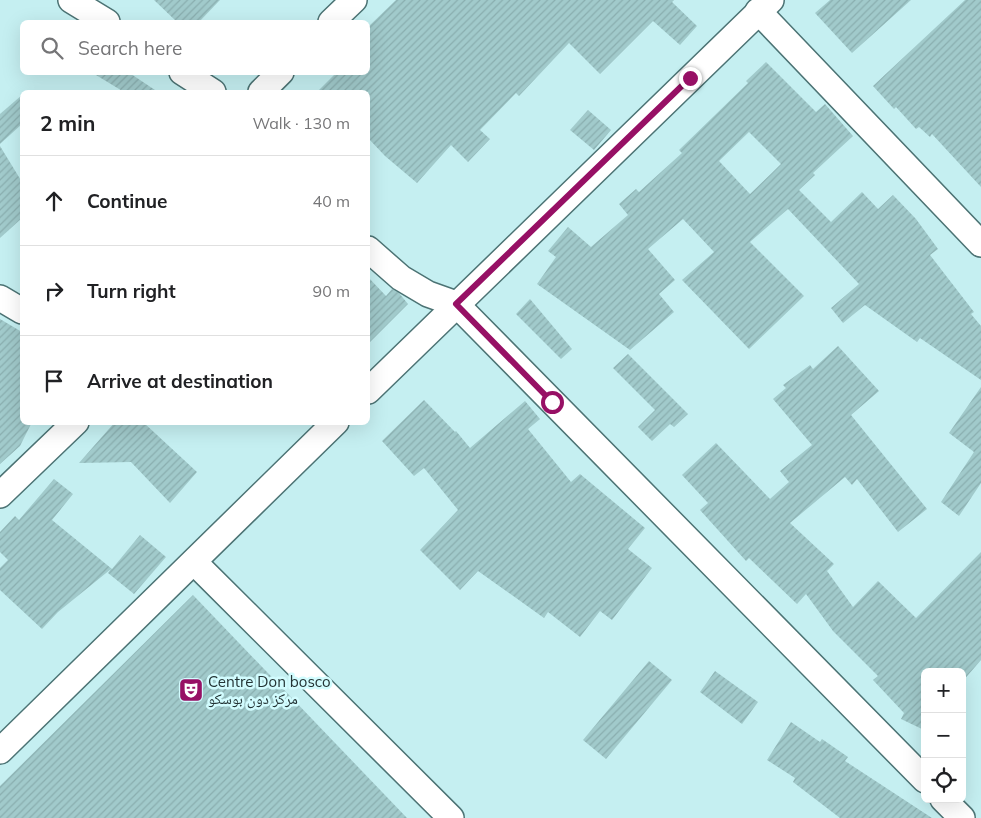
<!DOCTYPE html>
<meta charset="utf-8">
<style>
body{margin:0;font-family:Mulish,"Noto Naskh Arabic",sans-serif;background:#f2f2f2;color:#202124}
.controls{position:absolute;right:15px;bottom:15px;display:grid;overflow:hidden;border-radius:8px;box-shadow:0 5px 20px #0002}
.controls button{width:45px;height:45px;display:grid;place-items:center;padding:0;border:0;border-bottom:1px solid #e0e0e0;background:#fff;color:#202124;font:25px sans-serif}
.stop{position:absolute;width:15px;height:15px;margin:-11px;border:4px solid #971065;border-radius:50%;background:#fff}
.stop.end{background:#971065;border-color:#fff;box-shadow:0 1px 5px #0008}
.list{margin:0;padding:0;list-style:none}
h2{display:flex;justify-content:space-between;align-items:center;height:65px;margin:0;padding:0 20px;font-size:21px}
h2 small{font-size:16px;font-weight:400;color:#757577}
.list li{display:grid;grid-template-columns:32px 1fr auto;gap:15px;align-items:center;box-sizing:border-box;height:90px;padding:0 20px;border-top:1px solid #e0e0e0}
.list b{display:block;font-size:19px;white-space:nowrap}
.list em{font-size:16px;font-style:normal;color:#757577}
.icon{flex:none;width:28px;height:28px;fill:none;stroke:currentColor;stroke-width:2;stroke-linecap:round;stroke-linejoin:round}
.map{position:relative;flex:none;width:981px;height:818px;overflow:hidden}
.search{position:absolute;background:#fff;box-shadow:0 5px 20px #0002;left:20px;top:20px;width:350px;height:55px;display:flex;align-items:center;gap:12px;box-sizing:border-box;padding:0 18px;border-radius:8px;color:#757577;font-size:19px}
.panel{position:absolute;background:#fff;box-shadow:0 5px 20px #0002;left:20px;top:90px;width:350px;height:335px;border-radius:8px}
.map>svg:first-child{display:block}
.building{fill:url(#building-hatch);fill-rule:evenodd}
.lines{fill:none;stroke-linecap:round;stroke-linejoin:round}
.street-casing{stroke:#4c7374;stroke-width:28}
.street{stroke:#fff;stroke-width:25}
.route{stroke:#971065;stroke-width:6}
.labels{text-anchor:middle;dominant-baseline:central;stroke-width:5;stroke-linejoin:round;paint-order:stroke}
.poi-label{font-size:15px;fill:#233334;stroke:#d2fcfe;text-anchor:start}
</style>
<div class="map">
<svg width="981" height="818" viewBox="0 0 981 818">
<defs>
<pattern id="building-hatch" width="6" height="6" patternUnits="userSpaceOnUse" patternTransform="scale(1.25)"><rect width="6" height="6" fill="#a1cacb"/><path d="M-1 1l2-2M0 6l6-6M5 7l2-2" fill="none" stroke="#8aaeaf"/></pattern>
</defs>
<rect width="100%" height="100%" fill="#c5eff1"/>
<!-- building -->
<g class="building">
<path d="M154 0H220L199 22H177Z"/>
<path d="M396 0H674L672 2 697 26 680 45 653 21 600 74 569 43 519 96 516 93 480 130 490 139 468 162 451 145 417 183 385 156 368 138V92H317L337 72H368V27Z"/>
<path d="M830 0H911L852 53 815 13Z"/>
<path d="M965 0H981V187L932 134 930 137 919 127 916 129 896 107 894 109 873 86Z"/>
<path d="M766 62 816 112 825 104 853 136 813 173 815 175 799 190 831 222 862 192 878 209 893 195 916 219 938 249 930 255 974 312 971 314 981 326V380L920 338 917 342 865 305 843 323 831 308 859 284 788 209 750 242 804 296 749 349 682 280 714 252 683 219 648 249 675 280 659 294 674 312 630 350 537 284 556 257 548 251 568 227 591 247 628 215 619 204 636 189 639 192 682 153 679 150 748 83 746 81ZM749 132 781 164 750 194 719 161Z"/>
<path d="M91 72H128L158 92H124Z"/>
<path d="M22 95V124L0 144V114Z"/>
<path d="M588 110 611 130 594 150 570 130Z"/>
<path d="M0 146 22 182V218L0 238Z"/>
<path d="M368 277 386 296 392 289 399 293 408 304 368 344Z"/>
<path d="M530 299 572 349 561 359 516 314Z"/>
<path d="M0 319 22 332V422H32L20 446 0 464Z"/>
<path d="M838 346 879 391 851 415 927 509 898 532 857 479 852 485 845 477 790 523 834 564 827 571 853 607 878 581 916 618 981 552V660L962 682V672H925V726L922 729 901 719 904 713 873 680 878 676 833 631 806 594 797 604 749 558 746 561 700 510 708 503 682 475 716 443 770 499 789 482 780 471 812 445 773 399 786 388 783 385 810 365 813 369Z"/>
<path d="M628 354 688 414 674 427 670 424 652 441 638 427 655 410 613 368Z"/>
<path d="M981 387V483L959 516 941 502 974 452 949 433Z"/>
<path d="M424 400 455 432 456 431 470 448 525 401 540 419 528 429 571 482 580 474 645 528 628 549 652 568 612 620 600 611 580 637 548 612 544 618 478 571 460 590 420 550 458 510 424 468 414 476 382 441Z"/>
<path d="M115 422H143L197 472 170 503 131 462 79 463Z"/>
<path d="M54 479 73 494 52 520 112 569 140 535 166 557 134 594 108 573 111 569 58 612 42 629 0 590V568L8 560 0 552V532L15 516 19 520Z"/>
<path d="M193 595 407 818H0V786Z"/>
<path d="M649 661 672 680 606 759 583 740Z"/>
<path d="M715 671 758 702 742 724 700 692Z"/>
<path d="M791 722 820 742 822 739 848 757 845 761 932 818H840L793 782 795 778 767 760Z"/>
</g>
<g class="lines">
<defs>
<g id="street">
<path d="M71 0 107 22"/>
<path d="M758 11 981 244"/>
<path d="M331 22 354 0"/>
<path d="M182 72 213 92"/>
<path d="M261 92 281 72"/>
<path d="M368 249 401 278 428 294 456 304 925 780"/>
<path d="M0 298 22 311"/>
<path d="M368 391 771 0"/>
<path d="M0 495 76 422"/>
<path d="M194 562 451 818"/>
<path d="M0 751 336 422"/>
<path d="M943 799 962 818"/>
</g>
</defs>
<!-- street casing -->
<use href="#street" class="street-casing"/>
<!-- street -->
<use href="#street" class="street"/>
</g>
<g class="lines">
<!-- route -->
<path class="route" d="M552 402 456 304 690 78"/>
</g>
<!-- icons -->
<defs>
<symbol id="theatre-square" viewBox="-11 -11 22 22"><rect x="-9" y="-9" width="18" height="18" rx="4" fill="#971065" stroke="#d2fcfe"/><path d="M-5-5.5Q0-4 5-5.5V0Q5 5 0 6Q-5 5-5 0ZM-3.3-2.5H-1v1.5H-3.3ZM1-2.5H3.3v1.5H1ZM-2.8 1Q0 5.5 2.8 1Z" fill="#fff"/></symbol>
</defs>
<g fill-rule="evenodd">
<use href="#theatre-square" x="177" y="676" width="28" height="28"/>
</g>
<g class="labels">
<!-- poi labels -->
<g class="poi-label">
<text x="208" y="681">Centre Don bosco<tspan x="208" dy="17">مركز دون بوسكو</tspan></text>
</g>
</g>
</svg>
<div class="controls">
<button>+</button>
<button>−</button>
<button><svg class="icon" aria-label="locate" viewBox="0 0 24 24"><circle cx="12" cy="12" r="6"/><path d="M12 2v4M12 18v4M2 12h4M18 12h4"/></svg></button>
</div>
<div class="stop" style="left:552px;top:402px"></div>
<div class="stop end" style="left:690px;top:78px"></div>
<div class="search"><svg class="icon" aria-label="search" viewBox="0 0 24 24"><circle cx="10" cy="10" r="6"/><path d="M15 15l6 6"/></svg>Search here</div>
<section class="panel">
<h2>2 min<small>Walk · 130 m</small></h2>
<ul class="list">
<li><svg class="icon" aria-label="ahead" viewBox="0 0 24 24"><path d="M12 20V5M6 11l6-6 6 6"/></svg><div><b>Continue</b></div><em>40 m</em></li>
<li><svg class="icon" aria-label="right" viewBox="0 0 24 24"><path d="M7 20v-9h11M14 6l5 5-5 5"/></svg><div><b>Turn right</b></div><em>90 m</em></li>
<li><svg class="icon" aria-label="arrive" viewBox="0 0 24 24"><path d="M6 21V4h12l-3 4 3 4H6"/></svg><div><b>Arrive at destination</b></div></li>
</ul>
</section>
</div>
